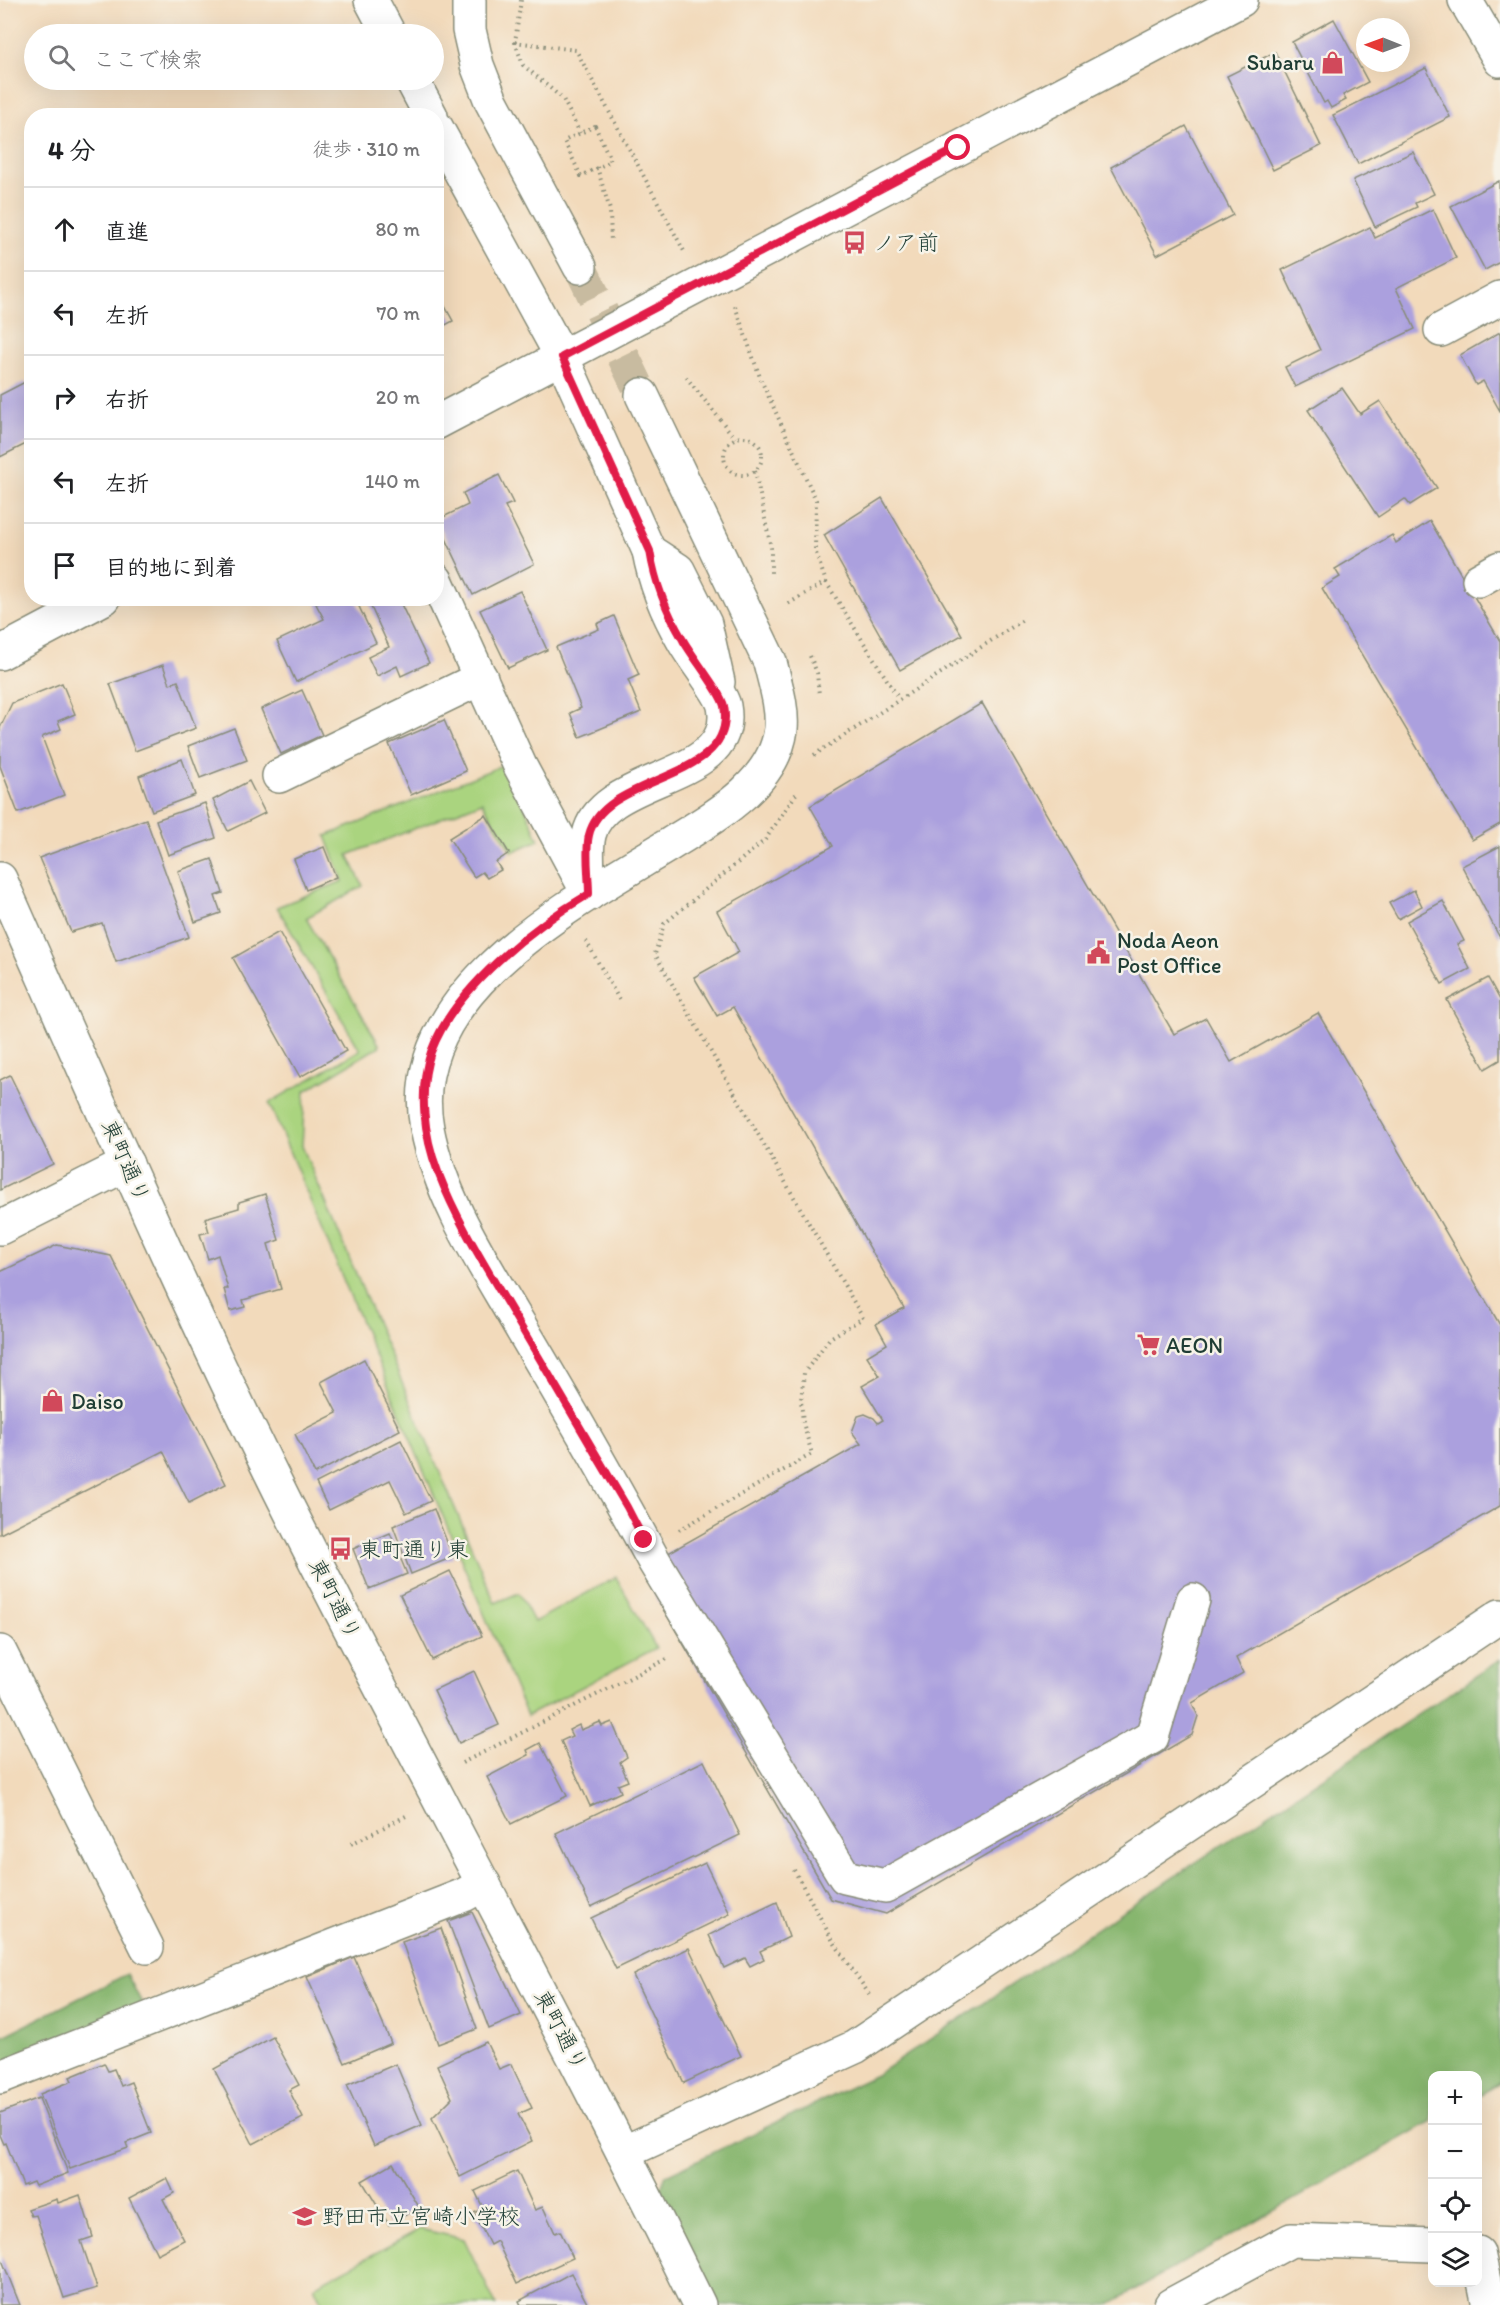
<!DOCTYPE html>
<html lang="ja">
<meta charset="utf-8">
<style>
body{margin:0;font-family:Itim,"Klee One",sans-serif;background:#f2f2f2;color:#202124}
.controls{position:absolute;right:18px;bottom:18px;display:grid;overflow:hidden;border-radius:12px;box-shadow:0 6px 24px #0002}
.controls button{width:54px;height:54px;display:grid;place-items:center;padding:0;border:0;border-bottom:2px solid #e0e0e0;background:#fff;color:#202124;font:30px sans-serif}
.compass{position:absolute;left:1356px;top:18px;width:54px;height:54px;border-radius:50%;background:#fff;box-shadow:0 6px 24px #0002;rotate:271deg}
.stop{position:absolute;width:18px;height:18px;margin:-14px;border:4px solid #e11d48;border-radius:50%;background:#fff}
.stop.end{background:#e11d48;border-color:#fff;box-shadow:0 2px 6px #0008}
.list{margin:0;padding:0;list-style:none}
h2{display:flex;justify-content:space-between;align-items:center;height:78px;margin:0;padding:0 24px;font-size:26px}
h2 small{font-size:20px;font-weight:400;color:#757577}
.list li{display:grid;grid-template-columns:39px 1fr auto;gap:18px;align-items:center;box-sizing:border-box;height:84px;padding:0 24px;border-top:2px solid #e0e0e0}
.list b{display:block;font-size:22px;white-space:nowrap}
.list em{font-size:20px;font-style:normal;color:#757577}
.icon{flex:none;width:33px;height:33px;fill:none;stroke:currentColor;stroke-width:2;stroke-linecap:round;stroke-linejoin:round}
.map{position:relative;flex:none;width:1500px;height:2305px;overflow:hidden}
.search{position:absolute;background:#fff;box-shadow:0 6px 24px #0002;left:24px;top:24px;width:420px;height:66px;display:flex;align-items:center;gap:15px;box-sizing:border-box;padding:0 21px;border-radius:33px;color:#757577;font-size:22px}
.panel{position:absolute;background:#fff;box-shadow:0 6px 24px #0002;left:24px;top:108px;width:420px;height:498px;border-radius:24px}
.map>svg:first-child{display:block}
.green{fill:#aad47f;stroke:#64885a;stroke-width:1.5}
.forest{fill:#87b66e;stroke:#537a51;stroke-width:1.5}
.building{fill:#aba0de}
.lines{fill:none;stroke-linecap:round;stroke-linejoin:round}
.minor-tunnel{stroke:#c8bba0;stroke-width:33;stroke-dasharray:33 16;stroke-linecap:butt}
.minor-casing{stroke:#888c78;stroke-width:36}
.path{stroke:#888c78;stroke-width:4;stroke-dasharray:1.5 4.5;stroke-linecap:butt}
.minor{stroke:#fff;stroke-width:33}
.route{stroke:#e11d48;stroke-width:8}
.labels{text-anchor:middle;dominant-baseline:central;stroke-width:5;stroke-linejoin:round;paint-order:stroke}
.poi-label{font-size:22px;fill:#1f3d34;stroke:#f7f3e8;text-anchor:start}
.street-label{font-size:22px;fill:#1f3d34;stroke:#f7f3e8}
</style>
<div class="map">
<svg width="1500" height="2305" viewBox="0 0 1500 2305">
<rect width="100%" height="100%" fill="#f7f3e8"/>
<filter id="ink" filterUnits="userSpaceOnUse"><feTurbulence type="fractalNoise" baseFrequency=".0167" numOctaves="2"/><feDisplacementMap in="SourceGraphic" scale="12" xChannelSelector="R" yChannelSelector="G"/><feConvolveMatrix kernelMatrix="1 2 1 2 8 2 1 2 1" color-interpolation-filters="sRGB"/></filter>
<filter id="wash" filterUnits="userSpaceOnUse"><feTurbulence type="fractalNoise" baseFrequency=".008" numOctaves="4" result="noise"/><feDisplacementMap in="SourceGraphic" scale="24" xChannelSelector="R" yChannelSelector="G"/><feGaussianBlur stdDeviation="1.35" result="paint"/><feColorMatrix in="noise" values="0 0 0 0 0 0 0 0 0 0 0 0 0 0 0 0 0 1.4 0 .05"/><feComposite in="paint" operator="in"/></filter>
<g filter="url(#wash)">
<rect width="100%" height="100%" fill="#f2dabb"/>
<!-- green -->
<g class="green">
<path d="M506 764 539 840 512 852 482 802 348 855 363 886 306 918 380 1046 305 1091 302 1146 495 1603 519 1593 534 1622 616 1577 656 1648 527 1716 269 1103 360 1050 277 907 343 881 326 836Z"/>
<path d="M420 2229 464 2239 496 2305H323L314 2286Z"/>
</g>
<!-- forest -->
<g class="forest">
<path d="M1500 1660V2083L1478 2096V2076H1432V2121L1108 2305H718L661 2188 666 2175 876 2075Z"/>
<path d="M127 1974 145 2009 0 2069V2038Z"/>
</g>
<g id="blocks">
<!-- building -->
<g class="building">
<path d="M1334 19 1368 82 1343 95 1346 100 1331 108 1327 101 1324 103 1292 42Z"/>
<path d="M1275 52 1321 146 1273 170 1227 76Z"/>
<path d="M1426 68 1450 117 1358 164 1333 115Z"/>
<path d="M1186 126 1233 215 1157 255 1111 167Z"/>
<path d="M1413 152 1434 194 1415 203 1417 207 1375 227 1353 180Z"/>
<path d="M1499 181 1500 262 1485 270 1451 206Z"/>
<path d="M1433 209 1456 258 1396 288 1415 329 1295 387 1285 367 1320 350 1282 270 1370 227 1375 238Z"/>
<path d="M436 290 453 321 436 330Z"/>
<path d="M1500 332V411L1483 381 1476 385 1460 355Z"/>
<path d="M25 382 32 396V441L0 457V395Z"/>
<path d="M1342 388 1360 414 1380 401 1437 488 1410 505 1405 499 1378 517 1308 410Z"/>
<path d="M499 475 513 503 505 506 534 564 473 595 437 520 468 505 463 493Z"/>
<path d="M882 498 962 635 900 670 824 535Z"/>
<path d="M1430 521 1500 641V824L1472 840 1322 588 1340 577 1335 569 1392 535 1396 543Z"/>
<path d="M520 591 547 650 508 668 480 610Z"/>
<path d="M327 598H355L376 643 296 682 277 641 324 619 316 604Z"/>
<path d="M367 598H398L429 663 401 676 397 666 377 676 368 657 389 647Z"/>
<path d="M614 616 639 675 628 680 641 712 580 737 570 713 581 708 556 647 599 629 597 624Z"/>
<path d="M163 665 170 684 178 681 196 728 135 751 110 684Z"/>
<path d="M62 683 75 714 58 721 61 729 42 737 64 795 18 813 0 766V728L12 703Z"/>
<path d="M302 690 322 735 281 754 261 709Z"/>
<path d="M982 703 1174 1034 1206 1018 1231 1062 1318 1013 1500 1325V1506L1236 1658 1243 1673 1192 1703 1198 1716 1192 1735 886 1914 831 1899 640 1569 861 1444 852 1432 858 1416 865 1414 874 1418 878 1423 883 1420 862 1386 880 1376 867 1356 887 1344 876 1324 904 1308 733 1007 717 1016 694 977 739 952 717 911 833 846 810 806Z"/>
<path d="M444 720 466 771 411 795 389 744Z"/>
<path d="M234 728 247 760 200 778 188 746Z"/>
<path d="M182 759 195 795 152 811 139 776Z"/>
<path d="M249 781 265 813 228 831 213 800Z"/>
<path d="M205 803 216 838 168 855 156 820Z"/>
<path d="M486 815 509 853 496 862 501 870 487 878 482 872 474 877 449 838Z"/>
<path d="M146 819 189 937 116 962 102 923 71 932 39 858Z"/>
<path d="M1500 846V938L1462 866Z"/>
<path d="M324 847 336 877 306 890 294 859Z"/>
<path d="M212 859 223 893 215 896 221 913 195 922 178 871Z"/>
<path d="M1414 890 1422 906 1398 919 1389 903Z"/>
<path d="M1443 901 1464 941 1457 944 1470 969 1442 984 1407 921Z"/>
<path d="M279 932 346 1051 300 1077 233 958Z"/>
<path d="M1488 978 1500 1000V1060L1485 1069 1447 1000Z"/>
<path d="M10 1075 53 1164 0 1190V1080Z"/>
<path d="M265 1194 279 1240 268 1244 281 1289 243 1300 245 1307 230 1311 224 1289H228L218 1255 208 1259 200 1234 209 1232 205 1218 239 1208V1202Z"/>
<path d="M57 1245 111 1256 226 1484 189 1503 163 1451 0 1534V1272Z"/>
<path d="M364 1359 400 1430 315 1474 295 1434 337 1413 321 1382Z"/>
<path d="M401 1440 431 1501 406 1513 390 1480 329 1510 316 1483Z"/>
<path d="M434 1509 453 1557 411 1574 393 1526Z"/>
<path d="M390 1533 407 1574 369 1589 353 1549Z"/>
<path d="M450 1571 482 1636 432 1660 400 1595Z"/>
<path d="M474 1671 499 1725 459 1743 434 1690Z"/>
<path d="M600 1722 602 1726 612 1722 627 1757 620 1762 628 1781 618 1785 621 1792 590 1806 561 1741 572 1736 569 1730 579 1725 581 1730Z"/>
<path d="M540 1743 567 1796 511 1824 487 1777 529 1755 527 1750Z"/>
<path d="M704 1761 740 1835 591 1907 556 1833Z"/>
<path d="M705 1863 730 1914 616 1969 591 1918Z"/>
<path d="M777 1902 789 1937 760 1951 764 1959 750 1966 745 1958 724 1968 709 1935Z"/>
<path d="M472 1912 521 2015 489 2029 448 1921Z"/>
<path d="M441 1928 477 2029 438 2044 402 1942Z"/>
<path d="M689 1948 741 2056 684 2083 633 1975Z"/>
<path d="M354 1957 391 2043 345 2063 307 1977Z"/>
<path d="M273 2037 299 2085 289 2090 303 2118 253 2144 214 2069Z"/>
<path d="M486 2042 499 2069 511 2064 532 2108 518 2114 532 2141 460 2177 432 2118 452 2098 437 2065Z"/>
<path d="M104 2063 108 2071 114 2069 121 2086 131 2082 151 2133 126 2143 128 2148 70 2169 40 2094 72 2081 70 2077Z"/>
<path d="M396 2064 422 2125 374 2146 347 2085Z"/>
<path d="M39 2098 68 2173 35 2186 33 2182 23 2186 6 2143 4 2144 0 2135V2113Z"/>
<path d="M393 2163 419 2207 389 2225 362 2181Z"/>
<path d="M517 2171 535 2210 543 2207 555 2233 560 2231 573 2258 517 2284 497 2241 490 2245 474 2213 483 2208 475 2191Z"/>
<path d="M167 2178 174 2193 163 2199 184 2240 157 2254 129 2198Z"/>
<path d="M80 2195 93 2237 81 2241 97 2288 64 2298 36 2215 31 2216 28 2209 57 2199 58 2203Z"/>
<path d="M0 2255 20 2305H0Z"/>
<path d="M571 2273 588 2305H521L519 2301Z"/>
</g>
</g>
</g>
<g filter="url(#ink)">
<use href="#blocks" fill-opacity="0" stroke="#888c78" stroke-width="1.5"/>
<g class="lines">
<!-- minor-tunnel -->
<path class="minor-tunnel" d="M580 267 642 395"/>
<defs>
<g id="minor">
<path d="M371 0 389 34"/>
<path d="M469 0V30L477 65 491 101 580 267"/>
<path d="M1465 0 1500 60"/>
<path d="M412 80 431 116"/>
<path d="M436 127 562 357 649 551C655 583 667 613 683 640 691 656 721 692 724 706 738 783 603 772 589 835 585 853 589 876 589 894"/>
<path d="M1441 330 1500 298"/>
<path d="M642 395 770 662C775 683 783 707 781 729 774 786 710 819 667 846 572 904 401 993 427 1128 441 1201 486 1267 523 1331 568 1407 612 1483 654 1561L845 1877 885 1886 1152 1737 1193 1600"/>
<path d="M436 423 1241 0"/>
<path d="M649 551 678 570 705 624 718 682"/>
<path d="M436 580 520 766 586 889"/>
<path d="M1479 580 1500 568"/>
<path d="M0 653 104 598"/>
<path d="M279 776 481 678"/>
<path d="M0 879C98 1100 194 1323 304 1539 434 1795 573 2047 699 2305"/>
<path d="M0 1228 127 1164"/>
<path d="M0 1652 147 1947"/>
<path d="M0 2077 464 1895 484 1884"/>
<path d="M625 2152 855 2047 1500 1616"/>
<path d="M1478 2253 1489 2305"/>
<path d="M1171 2305 1291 2240 1432 2245"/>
</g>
</defs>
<!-- minor casing -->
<use href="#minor" class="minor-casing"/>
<!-- path -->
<g class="path">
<path d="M521 0 515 42 576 50 684 251"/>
<path d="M515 42 523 65 563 99 580 133"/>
<path d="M595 126 611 161 581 176 564 141Z"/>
<path d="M597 167 610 210 611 243"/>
<path d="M735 306 761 380 816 500 815 550 826 582 786 605"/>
<path d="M686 377 735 438"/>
<circle cx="743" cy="456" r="19"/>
<path d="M755 471 771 548V573"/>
<path d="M826 582 899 699"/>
<path d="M810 656 817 673 819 695"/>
<path d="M814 755 1023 620"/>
<path d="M586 941 620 1001"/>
<path d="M679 1530 812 1454 803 1423 801 1400 804 1373 830 1338 863 1318 655 954 664 924 765 840 796 794"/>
<path d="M462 1763 669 1658"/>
<path d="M351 1844 406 1816"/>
<path d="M794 1870 833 1941 869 1994"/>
</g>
<!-- minor -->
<use href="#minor" class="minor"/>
</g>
</g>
<g class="lines" filter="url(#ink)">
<!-- route -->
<path class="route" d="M644 1540 627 1507C590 1445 554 1383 517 1320 489 1272 458 1224 438 1172 424 1136 418 1089 431 1052 454 989 532 927 589 894 589 876 585 852 589 835 604 772 738 783 724 706 721 692 691 655 683 640 667 613 655 583 650 551L562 357 958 148"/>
</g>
<!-- icons -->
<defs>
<symbol id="shop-bare" viewBox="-9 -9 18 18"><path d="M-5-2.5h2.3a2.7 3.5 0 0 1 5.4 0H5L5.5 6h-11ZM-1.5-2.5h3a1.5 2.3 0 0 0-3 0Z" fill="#d1495b" stroke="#f7f3e8" stroke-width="2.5" paint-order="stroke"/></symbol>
<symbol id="bus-bare" viewBox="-9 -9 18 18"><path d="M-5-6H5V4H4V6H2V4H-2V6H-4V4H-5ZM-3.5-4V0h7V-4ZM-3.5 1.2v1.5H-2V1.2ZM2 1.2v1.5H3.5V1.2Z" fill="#d1495b" stroke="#f7f3e8" stroke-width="2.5" paint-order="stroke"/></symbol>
<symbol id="civic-bare" viewBox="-9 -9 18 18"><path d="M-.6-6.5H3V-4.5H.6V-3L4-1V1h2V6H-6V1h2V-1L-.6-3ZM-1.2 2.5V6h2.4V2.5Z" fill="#d1495b" stroke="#f7f3e8" stroke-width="2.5" paint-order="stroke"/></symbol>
<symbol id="supermarket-bare" viewBox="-9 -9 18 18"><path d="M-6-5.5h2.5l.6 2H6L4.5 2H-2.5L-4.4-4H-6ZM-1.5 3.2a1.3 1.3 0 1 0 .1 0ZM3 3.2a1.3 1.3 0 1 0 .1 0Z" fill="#d1495b" stroke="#f7f3e8" stroke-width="2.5" paint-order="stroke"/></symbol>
<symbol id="school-bare" viewBox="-9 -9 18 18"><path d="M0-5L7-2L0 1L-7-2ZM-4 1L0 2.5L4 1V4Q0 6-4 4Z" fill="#d1495b" stroke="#f7f3e8" stroke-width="2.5" paint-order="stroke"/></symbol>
</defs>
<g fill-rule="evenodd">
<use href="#shop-bare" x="1316" y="46" width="33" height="33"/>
<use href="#bus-bare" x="838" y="226" width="33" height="33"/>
<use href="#civic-bare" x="1082" y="936" width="33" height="33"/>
<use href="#supermarket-bare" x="1132" y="1328" width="33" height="33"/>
<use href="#shop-bare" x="36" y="1384" width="33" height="33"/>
<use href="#bus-bare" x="324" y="1532" width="33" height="33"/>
<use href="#school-bare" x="288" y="2200" width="33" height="33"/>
</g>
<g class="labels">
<!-- poi labels -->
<g class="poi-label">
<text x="1314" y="62" text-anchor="end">Subaru</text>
<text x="873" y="242">ノア前</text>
<text x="1117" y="940">Noda Aeon<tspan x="1117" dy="25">Post Office</tspan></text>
<text x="1166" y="1345">AEON</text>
<text x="71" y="1401">Daiso</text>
<text x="359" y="1549">東町通り東</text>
<text x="322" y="2216">野田市立宮崎小学校</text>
</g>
<!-- street labels -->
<g class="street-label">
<text transform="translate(126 1161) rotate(66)">東町通り</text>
<text transform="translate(335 1599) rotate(63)">東町通り</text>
<text transform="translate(561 2030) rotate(62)">東町通り</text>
</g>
</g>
</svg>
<div class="controls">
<button>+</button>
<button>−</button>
<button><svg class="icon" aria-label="locate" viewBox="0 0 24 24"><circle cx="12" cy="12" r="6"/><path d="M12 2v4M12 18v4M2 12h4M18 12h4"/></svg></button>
<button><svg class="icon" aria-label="layers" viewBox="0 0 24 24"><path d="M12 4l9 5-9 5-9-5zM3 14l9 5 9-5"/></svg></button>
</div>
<svg class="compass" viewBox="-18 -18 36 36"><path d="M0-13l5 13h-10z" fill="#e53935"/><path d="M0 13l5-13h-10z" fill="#757577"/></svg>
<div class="stop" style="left:958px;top:148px"></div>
<div class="stop end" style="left:644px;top:1540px"></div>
<div class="search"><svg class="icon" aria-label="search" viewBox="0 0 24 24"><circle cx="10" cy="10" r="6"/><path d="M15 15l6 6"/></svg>ここで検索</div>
<section class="panel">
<h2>4 分<small>徒歩 · 310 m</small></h2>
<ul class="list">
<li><svg class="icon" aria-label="ahead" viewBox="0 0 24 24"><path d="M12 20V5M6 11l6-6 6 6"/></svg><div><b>直進</b></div><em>80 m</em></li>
<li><svg class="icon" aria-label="left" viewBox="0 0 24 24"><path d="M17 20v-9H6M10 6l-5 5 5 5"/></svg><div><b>左折</b></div><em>70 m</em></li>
<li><svg class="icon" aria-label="right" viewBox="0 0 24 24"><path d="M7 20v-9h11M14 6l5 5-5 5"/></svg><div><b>右折</b></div><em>20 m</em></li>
<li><svg class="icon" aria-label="left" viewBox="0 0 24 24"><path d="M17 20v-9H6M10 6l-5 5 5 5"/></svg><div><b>左折</b></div><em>140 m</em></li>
<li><svg class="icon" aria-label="arrive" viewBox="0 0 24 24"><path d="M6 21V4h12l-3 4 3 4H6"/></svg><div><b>目的地に到着</b></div></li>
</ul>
</section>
</div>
